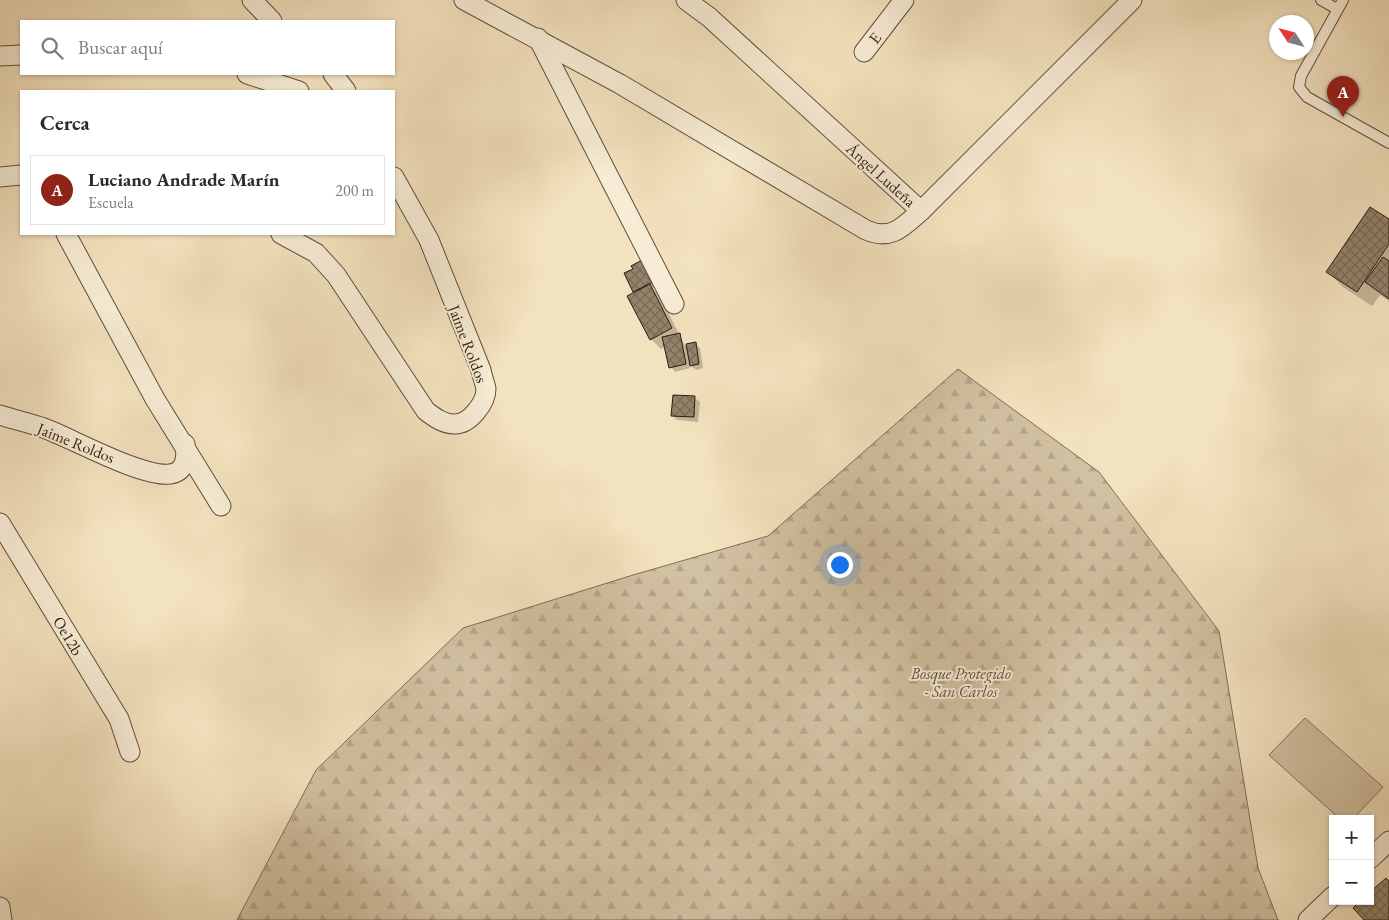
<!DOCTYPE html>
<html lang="es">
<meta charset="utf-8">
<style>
body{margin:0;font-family:"EB Garamond",serif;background:#f7f7f7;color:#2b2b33}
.controls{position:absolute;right:15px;bottom:15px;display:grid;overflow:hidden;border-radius:0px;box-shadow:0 1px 4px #0004}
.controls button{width:45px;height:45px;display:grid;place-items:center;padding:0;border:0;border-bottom:1px solid #e1e1e2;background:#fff;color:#2b2b33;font:25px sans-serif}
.compass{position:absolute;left:1269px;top:15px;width:45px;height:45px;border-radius:50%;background:#fff;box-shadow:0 1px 4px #0004;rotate:306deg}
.you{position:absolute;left:839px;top:564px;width:18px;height:18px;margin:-12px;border:4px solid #fff;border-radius:50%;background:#1a73e8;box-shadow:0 0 0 8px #1a73e833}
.badge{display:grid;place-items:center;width:32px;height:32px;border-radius:50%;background:#8f2418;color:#fff;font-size:16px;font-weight:700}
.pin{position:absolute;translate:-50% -41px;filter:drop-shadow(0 1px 2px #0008)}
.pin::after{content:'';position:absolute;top:26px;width:18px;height:15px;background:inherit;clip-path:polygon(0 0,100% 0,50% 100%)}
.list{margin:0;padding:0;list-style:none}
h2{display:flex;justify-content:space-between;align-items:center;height:65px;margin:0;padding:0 20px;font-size:21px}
h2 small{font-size:16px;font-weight:400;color:#7c7c81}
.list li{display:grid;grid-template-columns:32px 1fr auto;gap:15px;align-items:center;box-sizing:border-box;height:70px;margin:0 10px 10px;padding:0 10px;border:1px solid #e1e1e2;border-radius:0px}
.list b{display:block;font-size:19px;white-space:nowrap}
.list p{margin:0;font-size:16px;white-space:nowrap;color:#7c7c81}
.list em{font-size:16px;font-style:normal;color:#7c7c81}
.icon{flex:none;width:28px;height:28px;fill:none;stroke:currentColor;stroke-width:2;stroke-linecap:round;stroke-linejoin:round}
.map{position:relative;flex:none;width:1389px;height:920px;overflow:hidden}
.search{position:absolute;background:#fff;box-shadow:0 1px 4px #0004;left:20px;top:20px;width:375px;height:55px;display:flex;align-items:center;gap:12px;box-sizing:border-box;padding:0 18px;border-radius:0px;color:#7c7c81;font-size:19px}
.panel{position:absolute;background:#fff;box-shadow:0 1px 4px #0004;left:20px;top:90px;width:375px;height:145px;border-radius:0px}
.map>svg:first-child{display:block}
.forest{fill:url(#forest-firs);stroke:#7e6e59}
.park{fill:#d1c0a1;stroke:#7e6e59}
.shadow{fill:#0003}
.building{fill:url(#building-cross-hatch);stroke:#2c1c11}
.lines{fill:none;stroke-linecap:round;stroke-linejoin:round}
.service-casing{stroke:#5e4e3c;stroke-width:12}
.minor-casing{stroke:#5e4e3c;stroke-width:21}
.service{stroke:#f7ecd5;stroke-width:10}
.minor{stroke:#f7ecd5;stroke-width:19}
.labels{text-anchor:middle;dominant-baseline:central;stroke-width:4;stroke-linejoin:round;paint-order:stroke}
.street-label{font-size:16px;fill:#2c1c11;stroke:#f7ecd5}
.park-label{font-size:16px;font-style:italic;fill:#5e4d3c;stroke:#f7ecd5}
</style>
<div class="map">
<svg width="1389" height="920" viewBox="0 0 1389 920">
<defs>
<pattern id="forest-firs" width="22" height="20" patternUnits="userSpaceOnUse" patternTransform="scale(1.25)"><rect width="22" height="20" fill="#d1c0a1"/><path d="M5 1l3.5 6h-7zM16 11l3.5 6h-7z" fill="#b4a48a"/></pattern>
<pattern id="building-cross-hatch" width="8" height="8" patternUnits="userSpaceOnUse" patternTransform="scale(1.25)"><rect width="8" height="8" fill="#93836b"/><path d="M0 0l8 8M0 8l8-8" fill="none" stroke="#786a57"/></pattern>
</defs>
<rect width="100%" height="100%" fill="#f3e2be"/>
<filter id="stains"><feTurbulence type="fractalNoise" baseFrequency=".004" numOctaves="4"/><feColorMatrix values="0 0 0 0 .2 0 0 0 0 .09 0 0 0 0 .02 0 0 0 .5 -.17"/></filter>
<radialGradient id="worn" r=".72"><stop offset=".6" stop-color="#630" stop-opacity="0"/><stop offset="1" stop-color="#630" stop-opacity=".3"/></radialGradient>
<!-- forest -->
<path class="forest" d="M958 369 1099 472 1219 631 1258 868 1278 920H237L316 770 463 628 633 575 768 536Z"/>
<!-- park -->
<path class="park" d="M1305 718 1383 787 1353 819H1340L1269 755Z"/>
<!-- shadow -->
<g class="shadow">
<path d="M1389 221V301L1380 295 1372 306 1343 287 1328 272Z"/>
<path d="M641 262 657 287 653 289 660 296 685 346 695 344 700 348 703 368 696 370 689 364 690 368 675 372 671 367 666 346 661 349 651 339 634 291 635 270Z"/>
<path d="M695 398 700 402 698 422 677 420 672 415Z"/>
</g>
<!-- building -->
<g class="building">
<path d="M1370 207 1389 219V244L1357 292 1326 272Z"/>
<path d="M1383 257 1389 261V299L1365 282Z"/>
<path d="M642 260 653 282 633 292 624 273 633 269 631 266Z"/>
<path d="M650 284 672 328 650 340 627 296Z"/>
<path d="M680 333 686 364 669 368 662 337Z"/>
<path d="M696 342 699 364 690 366 686 344Z"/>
<path d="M673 395 695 396 694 417 671 416Z"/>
<path d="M1386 878 1389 881V920H1364L1353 908 1360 901H1370V892Z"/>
</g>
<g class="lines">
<defs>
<g id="service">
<path d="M1321 0 1337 9"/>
<path d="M1343 0 1301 76 1299 87 1307 97 1389 143"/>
</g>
<g id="minor">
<path d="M252 0 272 21"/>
<path d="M464 0 620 84 866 230C891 241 903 227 921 211L1132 0"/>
<path d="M686 0 709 17 921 211"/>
<path d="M538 38 674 304"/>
<path d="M864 52 904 0"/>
<path d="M0 56 21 55"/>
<path d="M247 74 299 91"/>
<path d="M333 74 346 91"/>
<path d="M0 177 21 175"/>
<path d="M66 234 155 399 221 506"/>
<path d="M281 234 316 253 336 275 426 411C434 417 443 424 454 424 469 425 486 403 486 389 485 383 482 376 481 370L429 240 394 177"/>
<path d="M0 415C15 420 30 423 44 428 73 439 143 478 170 474 186 472 187 456 185 444"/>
<path d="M0 523 119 719 130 752"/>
<path d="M1370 859 1389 841"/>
<path d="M0 907 2 920"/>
<path d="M1308 920 1333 896"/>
</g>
</defs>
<!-- service casing -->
<use href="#service" class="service-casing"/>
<!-- minor casing -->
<use href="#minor" class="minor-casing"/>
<!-- service -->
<use href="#service" class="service"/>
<!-- minor -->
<use href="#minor" class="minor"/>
</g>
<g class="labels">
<!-- street labels -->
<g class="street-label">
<text transform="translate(875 38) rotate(-52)">E</text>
<text transform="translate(881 175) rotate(42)">Ángel Ludeña</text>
<text transform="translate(468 344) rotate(69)">Jaime Roldos</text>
<text transform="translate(76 443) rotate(22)">Jaime Roldos</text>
<text transform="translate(68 636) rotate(59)">Oe12b</text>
</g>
<!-- park labels -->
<g class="park-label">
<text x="961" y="673">Bosque Protegido<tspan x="961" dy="18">- San Carlos</tspan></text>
</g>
</g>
<rect width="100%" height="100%" filter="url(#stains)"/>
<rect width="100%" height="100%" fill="url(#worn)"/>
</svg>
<div class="controls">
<button>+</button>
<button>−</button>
</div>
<svg class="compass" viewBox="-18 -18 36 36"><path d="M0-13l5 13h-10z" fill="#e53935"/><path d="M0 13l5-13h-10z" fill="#7c7c81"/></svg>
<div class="you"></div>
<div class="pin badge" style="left:1343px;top:117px">A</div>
<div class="search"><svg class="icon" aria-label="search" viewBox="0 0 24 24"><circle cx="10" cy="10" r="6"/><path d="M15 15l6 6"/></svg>Buscar aquí</div>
<section class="panel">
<h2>Cerca<small></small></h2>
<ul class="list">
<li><span class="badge">A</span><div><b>Luciano Andrade Marín</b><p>Escuela</p></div><em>200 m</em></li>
</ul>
</section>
</div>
